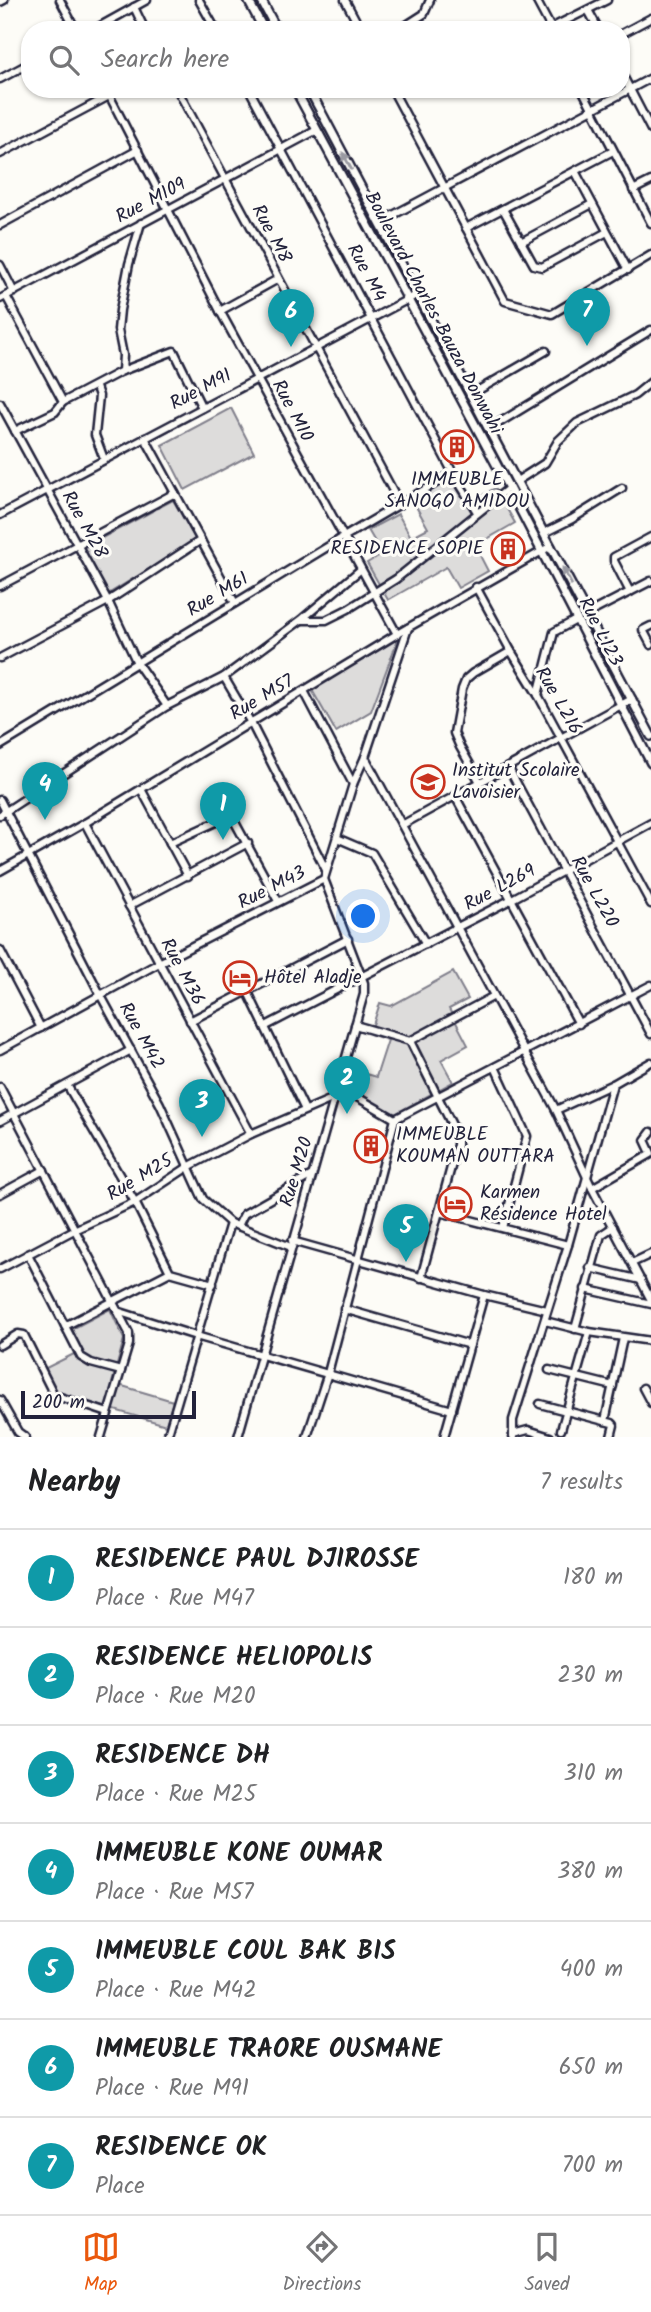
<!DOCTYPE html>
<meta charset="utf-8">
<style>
body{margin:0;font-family:Kalam,sans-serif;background:#f6f6f6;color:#202124}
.scale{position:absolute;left:21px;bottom:18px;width:175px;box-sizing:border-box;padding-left:7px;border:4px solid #22223b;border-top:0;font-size:19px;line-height:24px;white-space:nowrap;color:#22223b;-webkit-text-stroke:5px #fdfcf7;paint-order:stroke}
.you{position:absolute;left:364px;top:917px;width:24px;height:24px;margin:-18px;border:5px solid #fff;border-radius:50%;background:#1a73e8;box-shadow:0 0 0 10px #1a73e833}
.badge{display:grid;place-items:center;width:46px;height:46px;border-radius:50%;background:#ea580c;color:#fff;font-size:23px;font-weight:700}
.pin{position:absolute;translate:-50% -58px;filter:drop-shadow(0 2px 4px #0008)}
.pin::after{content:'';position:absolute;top:37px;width:24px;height:21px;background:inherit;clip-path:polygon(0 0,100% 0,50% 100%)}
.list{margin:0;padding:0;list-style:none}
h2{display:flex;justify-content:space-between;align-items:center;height:91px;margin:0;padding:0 28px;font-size:30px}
h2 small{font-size:23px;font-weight:400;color:#757577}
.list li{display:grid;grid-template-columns:46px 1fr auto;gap:21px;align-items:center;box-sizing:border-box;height:98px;padding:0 28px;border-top:2px solid #e0e0e0}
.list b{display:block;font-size:26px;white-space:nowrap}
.list p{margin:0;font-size:23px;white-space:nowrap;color:#757577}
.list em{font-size:23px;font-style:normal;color:#757577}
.icon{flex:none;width:38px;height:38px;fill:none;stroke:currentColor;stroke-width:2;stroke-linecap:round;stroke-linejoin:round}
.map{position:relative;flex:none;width:651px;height:1437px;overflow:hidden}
.search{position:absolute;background:#fff;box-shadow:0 2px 5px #0004;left:21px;right:21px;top:21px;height:77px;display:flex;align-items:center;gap:18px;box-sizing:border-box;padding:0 24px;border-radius:28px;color:#757577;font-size:26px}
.sheet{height:777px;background:#fff}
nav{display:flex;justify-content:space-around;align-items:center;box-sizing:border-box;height:98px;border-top:2px solid #e0e0e0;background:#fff;font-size:19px;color:#757577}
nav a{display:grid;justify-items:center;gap:4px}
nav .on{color:#ea580c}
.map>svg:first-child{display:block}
.green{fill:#dddcdb;stroke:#807f8b;stroke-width:2}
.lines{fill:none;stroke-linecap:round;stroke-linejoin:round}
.minor-casing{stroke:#22223b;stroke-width:11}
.major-casing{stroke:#22223b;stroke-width:12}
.minor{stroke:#fdfcf7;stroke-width:6}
.major{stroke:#fdfcf7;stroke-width:7}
.oneway{fill:#9a9aa2}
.labels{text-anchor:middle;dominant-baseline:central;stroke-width:6;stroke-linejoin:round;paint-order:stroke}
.street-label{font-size:19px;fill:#22223b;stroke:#fdfcf7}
.poi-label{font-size:19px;fill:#22223b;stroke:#fdfcf7;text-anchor:start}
</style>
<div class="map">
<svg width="651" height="1437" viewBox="0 0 651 1437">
<rect width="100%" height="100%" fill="#fdfcf7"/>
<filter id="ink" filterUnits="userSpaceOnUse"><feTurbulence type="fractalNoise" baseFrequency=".0143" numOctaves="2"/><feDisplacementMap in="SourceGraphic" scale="14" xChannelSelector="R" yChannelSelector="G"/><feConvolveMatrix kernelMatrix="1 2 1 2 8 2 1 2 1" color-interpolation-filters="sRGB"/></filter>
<g filter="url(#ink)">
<!-- green -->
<g class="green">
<path d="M231 408 254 453 185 490 162 445Z"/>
<path d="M458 475 472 501 495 488 515 523 475 546 488 571 458 588 446 567 388 600 367 563 382 554 368 530 398 514 411 537 428 528 413 501Z"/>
<path d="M173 500 196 540 108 594 83 548Z"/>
<path d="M398 639 371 711 336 732 312 690Z"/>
<path d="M453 972 468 999 449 1009 468 1045 441 1060 453 1082 395 1114 337 1095 345 1068 376 1077 388 1040 370 1034 380 1003 391 1006Z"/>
<path d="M110 1309 124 1339 112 1383 173 1401 166 1425 56 1393 44 1369 82 1350 72 1329Z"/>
</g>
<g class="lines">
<defs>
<g id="minor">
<path d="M60 0 76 30"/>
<path d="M199 0 216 30"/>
<path d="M345 0 361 30"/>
<path d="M536 0 552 30"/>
<path d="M0 2 4 0"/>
<path d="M134 7 145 30"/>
<path d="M588 10 599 30"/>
<path d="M551 28 607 0"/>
<path d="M93 30 147 0"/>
<path d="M399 30 424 14 430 0"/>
<path d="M621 34 651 18"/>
<path d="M621 72 651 130"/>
<path d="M0 79 30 63"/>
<path d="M106 89 220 311 397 634"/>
<path d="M177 89 400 504"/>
<path d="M249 89 453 473 477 512"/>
<path d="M392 89 505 301 552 314 651 255"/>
<path d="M582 89 651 223"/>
<path d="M0 154 109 96"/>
<path d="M575 171 628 270"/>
<path d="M633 190 651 181"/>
<path d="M503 209 534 265 542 267 607 232"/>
<path d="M380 222 651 78"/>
<path d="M0 225 138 150"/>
<path d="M466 228 613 151"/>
<path d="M521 242 592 204"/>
<path d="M0 265 14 292"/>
<path d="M6 296 63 402 55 412 15 431"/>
<path d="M0 299 317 130"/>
<path d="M220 311 278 279"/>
<path d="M122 371 174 351 202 408"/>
<path d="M96 387 99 396 95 435 104 459"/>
<path d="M470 395 546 351"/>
<path d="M63 402 122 371 123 355 118 330 120 310 129 264 141 223"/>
<path d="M0 403 108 601 137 663 167 706"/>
<path d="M489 429 651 330"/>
<path d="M145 438 235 603"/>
<path d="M517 481 545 463 558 441 577 423 635 395 651 382"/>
<path d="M0 515 418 294"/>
<path d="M544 533 572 519 622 488"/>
<path d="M0 586 175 493"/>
<path d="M476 587 511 651 538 695 651 904"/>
<path d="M630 592 614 561V557L651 537"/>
<path d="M587 614 651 581"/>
<path d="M302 620H326L348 609 396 579 509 488"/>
<path d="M651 626 643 630 651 645"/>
<path d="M0 658 108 601 201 540"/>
<path d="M224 677 251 723 326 870"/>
<path d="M304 691 353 784"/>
<path d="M538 695 554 632 576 620"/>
<path d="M0 746 342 538 453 473"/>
<path d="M365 757 556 1110 592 1188 651 1300"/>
<path d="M508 767 651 1034"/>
<path d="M480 782 460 747 454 733 462 689 466 679 473 673 511 651"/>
<path d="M141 789 188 876"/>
<path d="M455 796 579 1024"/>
<path d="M0 800 101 996 160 1104 203 1199 230 1223 291 1247"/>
<path d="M0 815 167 706 224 677 301 620 360 570"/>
<path d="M85 823 251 1134"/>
<path d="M402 825 632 699"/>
<path d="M337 838 372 853 426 944"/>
<path d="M170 843 231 815 278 901"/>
<path d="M0 871 85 823 397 634 551 546"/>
<path d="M129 906 248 843"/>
<path d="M0 950 41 1028"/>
<path d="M247 990 305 1110"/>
<path d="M190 1021 348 939"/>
<path d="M355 1025 410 1041 457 1135V1145L421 1278"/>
<path d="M266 1026 512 899 651 823"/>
<path d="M410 1041 494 996"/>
<path d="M0 1050 159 963 324 879 353 784 365 757 408 628"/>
<path d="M495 1067 527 1136 503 1228"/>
<path d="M67 1085 135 1202 170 1272 213 1284"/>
<path d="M338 1086 395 1119"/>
<path d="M0 1087 129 1333V1344L101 1437"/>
<path d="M556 1110 613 1084"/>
<path d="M395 1119 651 985"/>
<path d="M0 1121 131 1050"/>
<path d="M651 1132 645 1140 651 1153"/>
<path d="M592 1188 651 1154"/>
<path d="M0 1194 44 1170"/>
<path d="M439 1212 568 1245"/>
<path d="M238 1226 244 1214 312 1175"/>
<path d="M292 1241 484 1295 547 1310"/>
<path d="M28 1254 81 1357 91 1363 121 1371"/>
<path d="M632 1263 651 1254"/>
<path d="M590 1268 641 1280"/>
<path d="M0 1269 74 1230 135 1202 188 1167 251 1134 334 1098"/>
<path d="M585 1289 651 1304"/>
<path d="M344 1309 470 1345"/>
<path d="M117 1311 196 1336 452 1410"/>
<path d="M545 1321 589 1332 651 1341"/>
<path d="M65 1326 170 1272"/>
<path d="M575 1329 601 1235 613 1227"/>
<path d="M0 1345 18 1334 24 1335 54 1395 108 1413"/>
<path d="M549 1370 613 1386"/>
<path d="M643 1388 651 1403"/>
<path d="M0 1400 18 1432 25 1437"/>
<path d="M540 1404 612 1423 614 1425 611 1437"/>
<path d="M605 1421 623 1338"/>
<path d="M561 1430 589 1332"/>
<path d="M513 1434 528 1430 550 1437"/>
<path d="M167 1437 230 1223"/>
<path d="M238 1437 364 994V983L324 879"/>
<path d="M307 1437 328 1373 395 1119"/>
<path d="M444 1437 484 1295"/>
<path d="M513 1437V1420L568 1245 613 1084 651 1062"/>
</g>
<g id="major">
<path d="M248 0 264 30"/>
<path d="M261 0 277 30"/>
<path d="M295 89 509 488 651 763"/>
<path d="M309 89 651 736"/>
</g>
</defs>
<!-- minor casing -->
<use href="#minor" class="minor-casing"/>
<!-- major casing -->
<use href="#major" class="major-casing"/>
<!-- minor -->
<use href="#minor" class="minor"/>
<!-- major -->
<use href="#major" class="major"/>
</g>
<!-- one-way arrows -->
<defs><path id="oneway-solid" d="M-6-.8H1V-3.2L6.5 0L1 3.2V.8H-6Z" transform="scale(1.75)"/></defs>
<g class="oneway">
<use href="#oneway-solid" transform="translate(347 161) rotate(-118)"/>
<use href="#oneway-solid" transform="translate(567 576) rotate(-118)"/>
</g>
</g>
<!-- icons -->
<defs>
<symbol id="building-ring" viewBox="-11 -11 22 22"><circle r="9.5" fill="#fdfcf7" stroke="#c8321e" stroke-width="1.5"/><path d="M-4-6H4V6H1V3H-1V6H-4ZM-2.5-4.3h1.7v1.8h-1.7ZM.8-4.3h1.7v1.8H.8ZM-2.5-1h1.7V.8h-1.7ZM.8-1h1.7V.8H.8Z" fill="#c8321e"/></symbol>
<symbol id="school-ring" viewBox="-11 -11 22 22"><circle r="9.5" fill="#fdfcf7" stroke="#c8321e" stroke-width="1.5"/><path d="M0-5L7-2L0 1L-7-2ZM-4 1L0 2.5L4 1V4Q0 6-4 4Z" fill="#c8321e"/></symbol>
<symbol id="hotel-ring" viewBox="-11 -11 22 22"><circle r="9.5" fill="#fdfcf7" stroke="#c8321e" stroke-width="1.5"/><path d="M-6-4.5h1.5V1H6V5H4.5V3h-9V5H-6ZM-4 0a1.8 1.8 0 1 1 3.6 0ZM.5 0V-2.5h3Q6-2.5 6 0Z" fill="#c8321e"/></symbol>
</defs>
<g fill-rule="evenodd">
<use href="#building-ring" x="438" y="428" width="38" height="38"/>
<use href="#building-ring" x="489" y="530" width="38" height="38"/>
<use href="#school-ring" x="409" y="763" width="38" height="38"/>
<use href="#hotel-ring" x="221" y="959" width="38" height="38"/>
<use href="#building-ring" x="352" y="1127" width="38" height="38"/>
<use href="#hotel-ring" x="436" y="1185" width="38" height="38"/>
</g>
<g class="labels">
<!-- street labels -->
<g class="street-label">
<text transform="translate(151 201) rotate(-28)">Rue M109</text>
<text transform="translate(271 234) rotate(62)">Rue M8</text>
<text transform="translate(366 273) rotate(62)">Rue M4</text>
<text transform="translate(433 313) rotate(62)">Boulevard Charles Bauza Donwahi</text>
<text transform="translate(201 390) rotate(-28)">Rue M91</text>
<text transform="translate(292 411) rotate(62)">Rue M10</text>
<text transform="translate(84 525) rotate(61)">Rue M28</text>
<text transform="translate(218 595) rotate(-31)">Rue M61</text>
<text transform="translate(600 632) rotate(63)">Rue L123</text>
<text transform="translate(262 698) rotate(-31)">Rue M57</text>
<text transform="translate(558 701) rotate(60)">Rue L216</text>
<text transform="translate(272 888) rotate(-27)">Rue M43</text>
<text transform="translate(500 888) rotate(-28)">Rue L269</text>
<text transform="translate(594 892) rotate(61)">Rue L220</text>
<text transform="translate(182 972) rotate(62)">Rue M36</text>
<text transform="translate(141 1036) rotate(61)">Rue M42</text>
<text transform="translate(297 1172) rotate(-73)">Rue M20</text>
<text transform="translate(140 1178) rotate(-31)">Rue M25</text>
</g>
<!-- poi labels -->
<g class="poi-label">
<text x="457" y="480" text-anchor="middle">IMMEUBLE<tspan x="457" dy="22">SANOGO AMIDOU</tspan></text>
<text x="484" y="549" text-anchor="end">RESIDENCE SOPIE</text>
<text x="452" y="771">Institut Scolaire<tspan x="452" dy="22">Lavoisier</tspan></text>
<text x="264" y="978">Hôtel Aladje</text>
<text x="396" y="1135">IMMEUBLE<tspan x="396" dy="22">KOUMAN OUTTARA</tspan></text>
<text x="480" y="1193">Karmen<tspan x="480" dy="22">Résidence Hotel</tspan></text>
</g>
</g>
</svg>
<div class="scale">200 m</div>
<div class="you"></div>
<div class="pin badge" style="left:223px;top:840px;background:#0f9aa8">1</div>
<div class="pin badge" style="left:347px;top:1114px;background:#0f9aa8">2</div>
<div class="pin badge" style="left:202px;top:1137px;background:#0f9aa8">3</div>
<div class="pin badge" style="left:45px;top:820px;background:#0f9aa8">4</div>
<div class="pin badge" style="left:406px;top:1262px;background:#0f9aa8">5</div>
<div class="pin badge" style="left:291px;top:347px;background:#0f9aa8">6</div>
<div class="pin badge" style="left:587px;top:346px;background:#0f9aa8">7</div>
<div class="search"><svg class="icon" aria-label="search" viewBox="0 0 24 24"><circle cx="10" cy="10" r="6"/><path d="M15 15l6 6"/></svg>Search here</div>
</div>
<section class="sheet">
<h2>Nearby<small>7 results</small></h2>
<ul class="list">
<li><span class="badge" style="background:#0f9aa8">1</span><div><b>RESIDENCE PAUL DJIROSSE</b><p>Place · Rue M47</p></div><em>180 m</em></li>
<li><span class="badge" style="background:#0f9aa8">2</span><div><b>RESIDENCE HELIOPOLIS</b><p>Place · Rue M20</p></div><em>230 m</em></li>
<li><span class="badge" style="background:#0f9aa8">3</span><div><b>RESIDENCE DH</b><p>Place · Rue M25</p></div><em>310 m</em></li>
<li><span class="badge" style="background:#0f9aa8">4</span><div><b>IMMEUBLE KONE OUMAR</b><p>Place · Rue M57</p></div><em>380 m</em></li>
<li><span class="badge" style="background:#0f9aa8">5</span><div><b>IMMEUBLE COUL BAK BIS</b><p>Place · Rue M42</p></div><em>400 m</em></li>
<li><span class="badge" style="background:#0f9aa8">6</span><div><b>IMMEUBLE TRAORE OUSMANE</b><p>Place · Rue M91</p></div><em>650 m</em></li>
<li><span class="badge" style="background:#0f9aa8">7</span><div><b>RESIDENCE OK</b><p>Place</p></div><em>700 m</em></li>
</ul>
</section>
<nav>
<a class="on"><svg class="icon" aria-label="map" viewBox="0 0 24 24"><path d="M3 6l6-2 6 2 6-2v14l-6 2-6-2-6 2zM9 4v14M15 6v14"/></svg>Map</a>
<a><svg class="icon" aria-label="directions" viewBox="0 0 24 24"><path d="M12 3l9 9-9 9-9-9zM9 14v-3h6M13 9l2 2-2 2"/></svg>Directions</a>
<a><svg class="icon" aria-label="saved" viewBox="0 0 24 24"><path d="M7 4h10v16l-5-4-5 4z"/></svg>Saved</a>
</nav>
